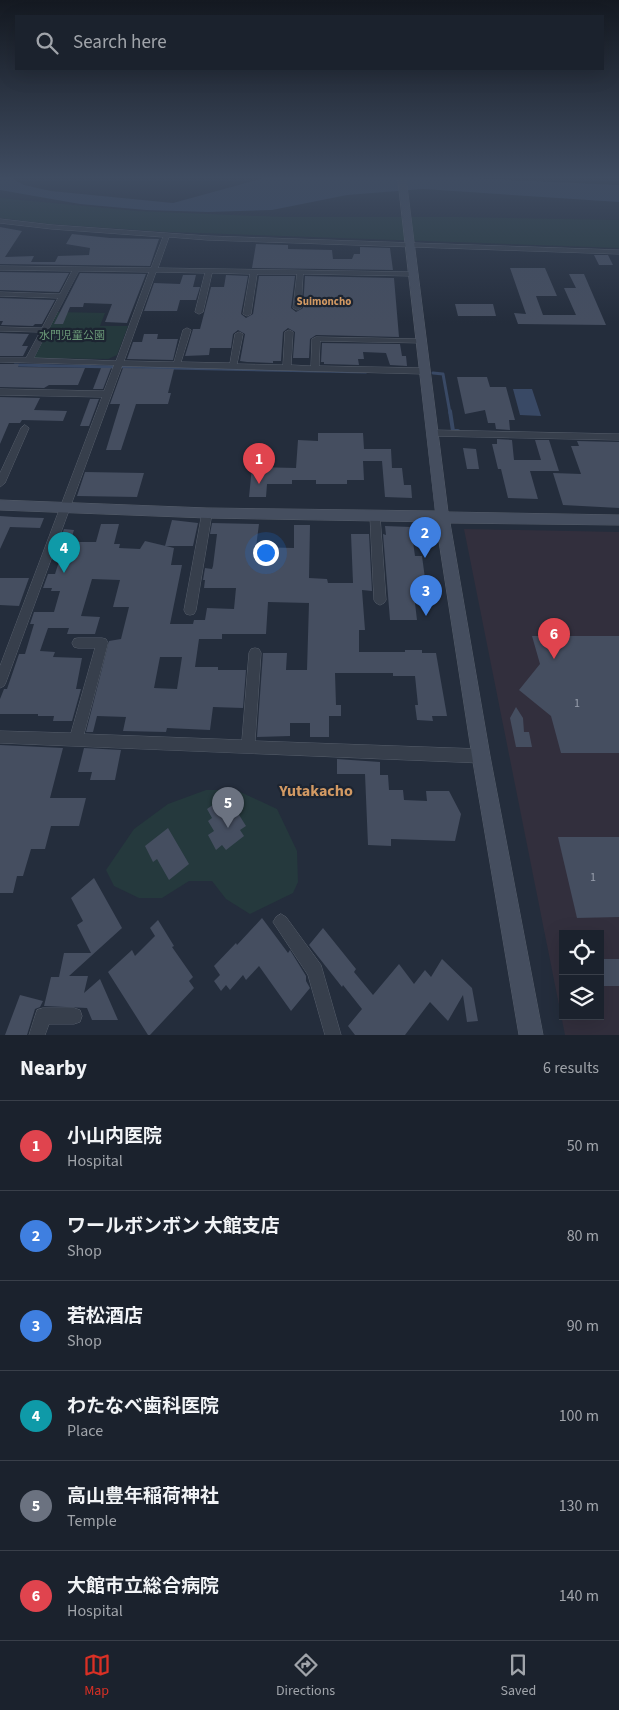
<!DOCTYPE html>
<meta charset="utf-8">
<style>
body{margin:0;font-family:"Source Sans 3","Noto Sans JP",sans-serif;background:#282f39;color:#f1f3f6}
.controls{position:absolute;right:15px;bottom:15px;display:grid;overflow:hidden;border-radius:0px;box-shadow:0 5px 20px #0002}
.controls button{width:45px;height:45px;display:grid;place-items:center;padding:0;border:0;border-bottom:1px solid #393f49;background:#1b222d;color:#f1f3f6;font:25px sans-serif}
.you{position:absolute;left:265px;top:552px;width:18px;height:18px;margin:-12px;border:4px solid #fff;border-radius:50%;background:#1a73e8;box-shadow:0 0 0 8px #1a73e833}
.badge{display:grid;place-items:center;width:32px;height:32px;border-radius:50%;background:#d93025;color:#fff;font-size:16px;font-weight:700}
.pin{position:absolute;translate:-50% -41px;filter:drop-shadow(0 1px 2px #0008)}
.pin::after{content:'';position:absolute;top:26px;width:18px;height:15px;background:inherit;clip-path:polygon(0 0,100% 0,50% 100%)}
.list{margin:0;padding:0;list-style:none}
h2{display:flex;justify-content:space-between;align-items:center;height:65px;margin:0;padding:0 20px;font-size:21px}
h2 small{font-size:16px;font-weight:400;color:#a0a4aa}
.list li{display:grid;grid-template-columns:32px 1fr auto;gap:15px;align-items:center;box-sizing:border-box;height:90px;padding:0 20px;border-top:1px solid #393f49}
.list b{display:block;font-size:19px;white-space:nowrap}
.list p{margin:0;font-size:16px;white-space:nowrap;color:#a0a4aa}
.list em{font-size:16px;font-style:normal;color:#a0a4aa}
.icon{flex:none;width:28px;height:28px;fill:none;stroke:currentColor;stroke-width:2;stroke-linecap:round;stroke-linejoin:round}
.map{position:relative;flex:none;width:619px;height:1035px;overflow:hidden}
.search{position:absolute;background:#1b222d;box-shadow:0 5px 20px #0002;left:15px;right:15px;top:15px;height:55px;display:flex;align-items:center;gap:12px;box-sizing:border-box;padding:0 18px;border-radius:0px;color:#a0a4aa;font-size:19px}
.sheet{height:605px;background:#1b222d}
nav{display:flex;justify-content:space-around;align-items:center;box-sizing:border-box;height:70px;border-top:1px solid #393f49;background:#1b222d;font-size:14px;color:#a0a4aa}
nav a{display:grid;justify-items:center;gap:2px}
nav .on{color:#d93025}
.map>svg:first-child{display:block}
.medical{fill:#322f3d;fill-rule:evenodd}
.green{fill:#25393d}
.water{fill:#394965}
.lines{fill:none;stroke-linecap:round;stroke-linejoin:round}
.stream-far1{stroke:#394965;stroke-width:3}
.stream{stroke:#394965;stroke-width:4}
.building{fill:#454e60;fill-rule:evenodd}
.street-casing{stroke:#555d6a;stroke-width:1}
.secondary-casing{stroke:#555d6a;stroke-width:1}
.street{fill:#373f4c;fill-rule:evenodd}
.secondary{fill:#454e5f;fill-rule:evenodd}
.labels{text-anchor:middle;dominant-baseline:central;stroke-width:4.5;stroke-linejoin:round;paint-order:stroke}
.far-neighbourhood-label{font-size:11px;font-weight:bold;fill:#d29963;stroke:#1c2431}
.far-park-label{font-size:11px;fill:#6a9877;stroke:#1c2431}
.near-number-label{font-size:12px;fill:#989fad}
.near-neighbourhood-label{font-size:16px;font-weight:bold;fill:#d29963;stroke:#1c2431}
</style>
<div class="map">
<svg width="619" height="1035" viewBox="0 0 619 1035">
<rect width="100%" height="100%" fill="#242d3c"/>
<!-- medical -->
<path class="medical" d="M464 529 619 532V1035H565ZM563 934H600V1016H563Z"/>
<!-- green -->
<g class="green">
<path d="M0 198 137 211 283 217H459L619 220V248L169 232 50 224 0 218Z"/>
<path d="M57 312 105 313 100 326H128L117 355 108 359 34 358Z"/>
<path d="M206 790H236L277 809 297 851 298 882 293 893 250 914 226 899 212 881H189L162 898H139L114 886 106 870 134 829 168 804Z"/>
</g>
<!-- water -->
<g class="water">
<path d="M0 178H11L24 185 51 191 173 203 264 178H464L619 185V202L423 189 347 195 272 210 208 212 146 210 80 204 0 190Z"/>
<path d="M513 389H532L541 416 520 415Z"/>
</g>
<g class="lines">
<!-- stream-far1 -->
<g class="stream-far1">
<path d="M15 365 114 367"/>
<path d="M123 367 366 372"/>
<path d="M433 373 443 374 450 413"/>
</g>
<!-- stream -->
<path class="stream" d="M450 411 453 431H458"/>
</g>
<!-- building -->
<g class="building">
<path d="M0 227 22 231 5 257 34 256 31 262H55L58 256 89 255 90 248 66 244 72 234 110 238 159 239 150 266 0 264Z"/>
<path d="M256 244 288 245V249L332 250 333 259H352L354 254H360V247L390 248 393 270 252 268Z"/>
<path d="M594 255H608L613 265H599Z"/>
<path d="M510 268H545L557 296H536L543 315H576L564 288H576L569 274H584L606 325 518 324 514 313 526 314Z"/>
<path d="M0 272 69 273 59 292 0 290Z"/>
<path d="M80 273 146 274 127 323 105 322 112 304 84 303 83 307H70L63 324H54Z"/>
<path d="M183 275H196L193 287H200L196 300H180L177 311H144L154 283 180 284Z"/>
<path d="M226 275 248 276 241 314 246 318 253 314 259 276H295L291 308 296 312 303 308 305 276 394 278 399 337 316 335 310 339 309 358H293L295 332 288 328 283 332 281 361H273V363L247 362 240 361 245 334 238 330 233 334 231 348H210L209 355 185 356 193 329H200L211 287H224Z"/>
<path d="M0 298 55 300 42 324H35L33 326 1 325 3 321H0Z"/>
<path d="M455 304H493L496 316H458Z"/>
<path d="M0 333 29 334 22 346H28L23 356H0Z"/>
<path d="M144 334H158L157 339H178L173 360 127 359 133 342H142Z"/>
<path d="M322 343 400 344 402 356H406L407 366 390 365 386 353 363 352 364 359H358L359 365 324 364V362H321Z"/>
<path d="M0 364H19L18 367 85 368 78 385H49L44 388 0 387Z"/>
<path d="M101 368H111L103 389H93Z"/>
<path d="M123 368 174 369 168 393H171L168 404H136L121 450H106L120 404H110Z"/>
<path d="M457 377H487L490 387H506L515 420H509L510 430 496 429 495 423H488L485 410 465 414Z"/>
<path d="M0 397 40 398 34 410 67 411 63 421 22 420 20 423H9L0 444Z"/>
<path d="M90 399H99L89 426H80Z"/>
<path d="M318 433H363L364 449H391L392 468H402L404 485H411L412 498 385 497 382 461H363L364 480H347V484H316V480H292V484H267L266 497H249L252 467 296 468 298 440 318 441Z"/>
<path d="M497 439 512 440 514 460H541L535 440H549L559 471H530L538 499 508 498 501 469H498L492 444H497Z"/>
<path d="M577 441 619 442V508L563 505 553 473 581 474 571 446H579Z"/>
<path d="M463 448 476 449 479 469H467Z"/>
<path d="M85 472 144 473 137 497 77 496Z"/>
<path d="M0 516 14 517 44 518 40 528 10 527 0 549Z"/>
<path d="M172 520 198 523 193 546H165Z"/>
<path d="M212 523 259 524 256 547 294 548V525H310L309 578 327 579 328 583H353L351 534H369L372 591 362 590 365 630H359V652H405V650H422V653H436L447 716H432L433 721 417 720 415 705H418L415 676H393V673H335L336 705H341V716H329V737H310V723H290V736L257 737 263 653H287L286 670H307L309 603 268 602 266 634H222V639H199L195 667H218V670H246L243 708 213 707 210 730 167 728 166 732 123 731 126 717 97 716 93 732H86L109 641 121 639 129 607H113L120 580 92 579 81 616 100 617 95 634H67L69 628H48L40 651 55 652 53 657 82 658 76 689H81L72 721H53L54 716H38V714H0V699L4 689H7L19 654H25L34 624H30L34 612H54L60 591H51L52 588H43L48 574H55L64 546H58L64 529 74 530 70 542H96L101 524H119L114 544H120L119 548 140 549 145 541 174 548 171 565H182L170 624H193L194 620H205L207 608 234 609 236 588H204L205 580H203L205 568 212 569 213 566 217 534H210ZM160 657H182L177 689 154 688Z"/>
<path d="M385 526 411 527 415 556H422L426 586H429L432 603H415L417 620H390L383 534 386 535Z"/>
<path d="M0 578H29L19 606 0 605Z"/>
<path d="M532 636H619V753H561L551 716 519 690 540 664Z"/>
<path d="M516 707 523 718 524 732H529L532 747H516L510 718Z"/>
<path d="M0 745 63 748 50 798H86L79 826H51L45 849H31L23 876H17L13 893H0Z"/>
<path d="M84 748 121 750 115 780H90L92 772H78Z"/>
<path d="M337 759 380 762V775H388L389 790H403L404 800 427 801 426 791H449L461 814 455 841 391 839V846L368 845 365 774H337Z"/>
<path d="M217 802 222 810 225 807 230 815 236 810 246 826 240 830 244 836 226 850 222 845 216 850 208 835 214 831 208 821 212 818 207 809Z"/>
<path d="M168 828 189 864 169 880 157 859 153 862 145 846Z"/>
<path d="M558 837H619V917L577 918Z"/>
<path d="M94 878 122 928 69 976H88L84 993 100 979 118 1020H92L87 1008 44 1006 51 977H59L64 953H91L77 925 83 921 71 898Z"/>
<path d="M262 918 288 953 290 950 306 976V981L310 988 291 1011 259 966 246 980 243 975 230 990 226 985 221 991 214 981 220 975 214 966 236 943 237 945Z"/>
<path d="M158 920 174 946 172 947 193 977 189 981 194 988 150 1035H148L108 972 132 950 135 956 155 936 150 928Z"/>
<path d="M323 928 356 969 354 972 373 995 399 964 414 984 425 970 431 977 442 959 472 988 478 1021 467 1022 463 995 448 1021 430 1002 405 1035H355L348 1026 362 1009 343 985 342 987 309 945Z"/>
<rect x="600" y="959" width="19" height="27"/>
<path d="M20 995 43 1001 40 1007 35 1009 27 1035H5Z"/>
</g>
<g class="lines">
<defs>
<g id="street">
<path d="M0 219 52 225 208 236 619 250V254L208 240 169 237 158 268 413 272 416 274 413 276 303 274 301 308 297 310 293 308 297 274H257L251 314 247 316 243 314 250 274 212 273 203 312 199 314 195 312 205 273 156 272 124 361 174 362 183 330 187 328 191 330 181 362 230 363 235 334 239 332 243 334 237 364 283 365 285 332 289 330 293 332 291 365 311 366 312 339 316 337 421 339H424V343L320 341 319 366 424 368 428 371 424 374 122 366 6 682 4 686 0 688V666L102 397 0 395V389L104 391 114 365 0 362V358H26L40 332 0 331V327L42 328 58 298 0 296V292L60 294 72 271 0 270V266L151 268 163 237 52 229 0 223ZM79 271 149 272 116 361 34 358Z"/>
<path d="M25 425 29 428 5 483 0 487V473L21 428Z"/>
<path d="M432 430 619 434V440L432 436 428 433Z"/>
<path d="M207 509 211 510 212 513 196 610 194 614 190 615 186 614 184 610 202 513 203 510Z"/>
<path d="M375 512 379 513 380 516 386 600 384 603 380 605 376 603 374 600 370 516 371 513Z"/>
<path d="M78 638H102L106 639 108 643 84 734 242 740 249 653 251 649 255 648 259 649 261 653 255 741 481 749 486 751 488 756 486 761 481 763 0 743V731L71 733 95 648H78L74 647 72 643 74 639Z"/>
<path d="M281 914 286 917 321 965 341 1035H325L308 975 273 922 276 917Z"/>
<path d="M43 1008H74L80 1010 82 1016 80 1022 74 1024H49L45 1035H29L37 1010Z"/>
</g>
<path id="secondary" d="M398 178H406L448 512 619 515V525L450 523 490 756 543 1035H519L472 756 436 522 207 518 0 510V500L207 508 435 511Z"/>
</defs>
<!-- street casing -->
<use href="#street" class="street-casing"/>
<!-- secondary casing -->
<use href="#secondary" class="secondary-casing"/>
<!-- street -->
<use href="#street" class="street"/>
<!-- secondary -->
<use href="#secondary" class="secondary"/>
</g>
<!-- sky -->
<linearGradient id="sky" x2="0" y2="1"><stop stop-color="#141921"/><stop offset="0.55" stop-color="#3f4c61"/><stop offset="1" stop-color="#3f4c61" stop-opacity="0"/></linearGradient>
<rect width="619" height="323" fill="url(#sky)"/>
<g class="labels">
<!-- far-neighbourhood labels -->
<g class="far-neighbourhood-label">
<text x="324" y="301">Suimoncho</text>
</g>
<!-- far-park labels -->
<g class="far-park-label">
<text x="72" y="335">水門児童公園</text>
</g>
<!-- near-number labels -->
<g class="near-number-label">
<text x="577" y="703">1</text>
<text x="593" y="877">1</text>
</g>
<!-- near-neighbourhood labels -->
<g class="near-neighbourhood-label">
<text x="316" y="791">Yutakacho</text>
</g>
</g>
</svg>
<div class="controls">
<button><svg class="icon" aria-label="locate" viewBox="0 0 24 24"><circle cx="12" cy="12" r="6"/><path d="M12 2v4M12 18v4M2 12h4M18 12h4"/></svg></button>
<button><svg class="icon" aria-label="layers" viewBox="0 0 24 24"><path d="M12 4l9 5-9 5-9-5zM3 14l9 5 9-5"/></svg></button>
</div>
<div class="you"></div>
<div class="pin badge" style="left:259px;top:484px;background:#e0444e">1</div>
<div class="pin badge" style="left:425px;top:558px;background:#3f7fe0">2</div>
<div class="pin badge" style="left:426px;top:616px;background:#3f7fe0">3</div>
<div class="pin badge" style="left:64px;top:573px;background:#0f9aa8">4</div>
<div class="pin badge" style="left:228px;top:828px;background:#6b7280">5</div>
<div class="pin badge" style="left:554px;top:659px;background:#e0444e">6</div>
<div class="search"><svg class="icon" aria-label="search" viewBox="0 0 24 24"><circle cx="10" cy="10" r="6"/><path d="M15 15l6 6"/></svg>Search here</div>
</div>
<section class="sheet">
<h2>Nearby<small>6 results</small></h2>
<ul class="list">
<li><span class="badge" style="background:#e0444e">1</span><div><b>小山内医院</b><p>Hospital</p></div><em>50 m</em></li>
<li><span class="badge" style="background:#3f7fe0">2</span><div><b>ワールボンボン 大館支店</b><p>Shop</p></div><em>80 m</em></li>
<li><span class="badge" style="background:#3f7fe0">3</span><div><b>若松酒店</b><p>Shop</p></div><em>90 m</em></li>
<li><span class="badge" style="background:#0f9aa8">4</span><div><b>わたなべ歯科医院</b><p>Place</p></div><em>100 m</em></li>
<li><span class="badge" style="background:#6b7280">5</span><div><b>高山豊年稲荷神社</b><p>Temple</p></div><em>130 m</em></li>
<li><span class="badge" style="background:#e0444e">6</span><div><b>大館市立総合病院</b><p>Hospital</p></div><em>140 m</em></li>
</ul>
</section>
<nav>
<a class="on"><svg class="icon" aria-label="map" viewBox="0 0 24 24"><path d="M3 6l6-2 6 2 6-2v14l-6 2-6-2-6 2zM9 4v14M15 6v14"/></svg>Map</a>
<a><svg class="icon" aria-label="directions" viewBox="0 0 24 24"><path d="M12 3l9 9-9 9-9-9zM9 14v-3h6M13 9l2 2-2 2"/></svg>Directions</a>
<a><svg class="icon" aria-label="saved" viewBox="0 0 24 24"><path d="M7 4h10v16l-5-4-5 4z"/></svg>Saved</a>
</nav>
